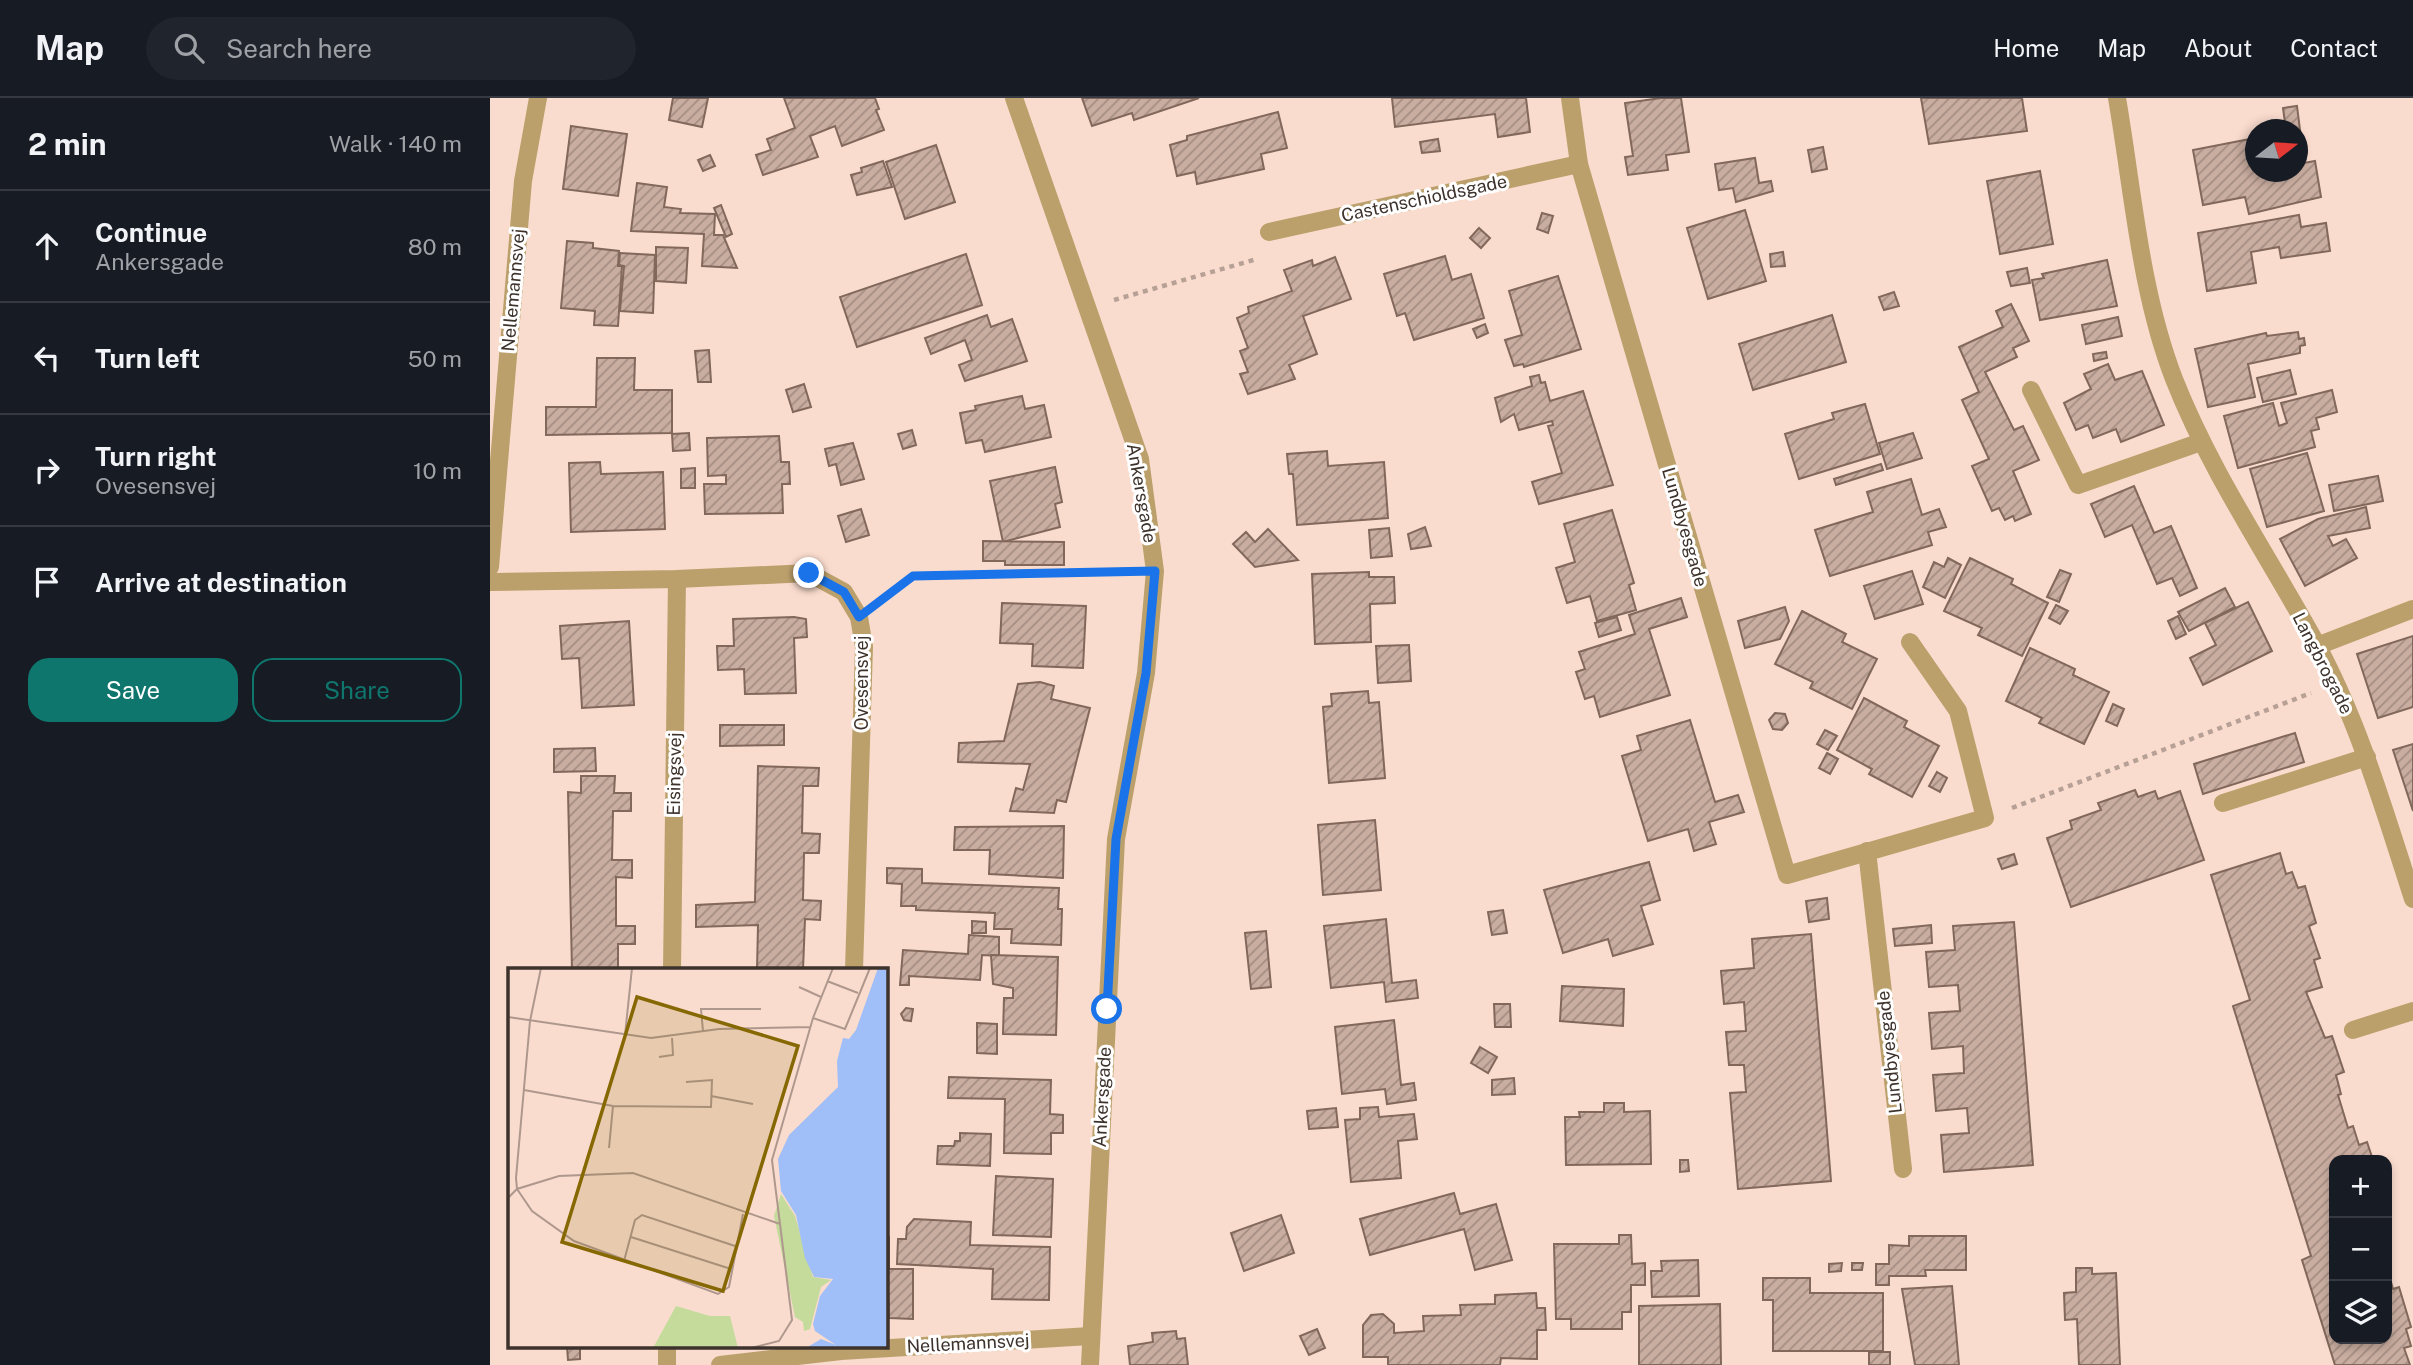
<!DOCTYPE html>
<meta charset="utf-8">
<style>
body{margin:0;font-family:"Public Sans",sans-serif;background:#20242c;color:#f1f3f6}
.controls{position:absolute;right:21px;bottom:21px;display:grid;overflow:hidden;border-radius:14px;box-shadow:0 4px 10px #0003}
.controls button{width:63px;height:63px;display:grid;place-items:center;padding:0;border:0;border-bottom:2px solid #363941;background:#171b24;color:#f1f3f6;font:35px sans-serif}
.compass{position:absolute;left:1755px;top:21px;width:63px;height:63px;border-radius:50%;background:#171b24;box-shadow:0 4px 10px #0003;rotate:73deg}
.stop{position:absolute;width:21px;height:21px;margin:-16px;border:5px solid #1a73e8;border-radius:50%;background:#fff}
.stop.end{background:#1a73e8;border-color:#fff;box-shadow:0 2px 7px #0008}
.list{margin:0;padding:0;list-style:none}
h2{display:flex;justify-content:space-between;align-items:center;height:91px;margin:0;padding:0 28px;font-size:30px}
h2 small{font-size:23px;font-weight:400;color:#9ea1a6}
.list li{display:grid;grid-template-columns:46px 1fr auto;gap:21px;align-items:center;box-sizing:border-box;height:112px;padding:0 28px;border-top:2px solid #363941}
.list b{display:block;font-size:26px;white-space:nowrap}
.list p{margin:0;font-size:23px;white-space:nowrap;color:#9ea1a6}
.list em{font-size:23px;font-style:normal;color:#9ea1a6}
.actions{display:flex;gap:14px;padding:21px 28px}
.actions a{flex:1;padding:16px 0;border:2px solid #0f766e;border-radius:21px;text-align:center;font-size:24px;color:#0f766e}
.actions .main{background:#0f766e;color:#fff}
.icon{flex:none;width:38px;height:38px;fill:none;stroke:currentColor;stroke-width:2;stroke-linecap:round;stroke-linejoin:round}
.map{position:relative;flex:none;width:1923px;height:1267px;overflow:hidden}
header{display:flex;align-items:center;gap:42px;box-sizing:border-box;height:98px;padding:0 35px;background:#171b24;border-bottom:2px solid #363941}
header strong{font-size:33px}
nav{display:flex;gap:38px;margin-inline-start:auto;font-size:24px}
.search{width:490px;height:63px;background:#20242c;display:flex;align-items:center;gap:18px;box-sizing:border-box;padding:0 24px;border-radius:38px;color:#9ea1a6;font-size:26px}
main{display:flex}
aside{flex:1;background:#171b24}
.map>svg:first-child{display:block}
.building{fill:url(#building-hatch);stroke:#81685b;stroke-width:2}
.lines{fill:none;stroke-linecap:round;stroke-linejoin:round}
.path{stroke:#b7a095;stroke-width:4.5;stroke-dasharray:5 5;stroke-linecap:butt}
.minor{stroke:#bca06c;stroke-width:18}
.route{stroke:#1a73e8;stroke-width:9}
.labels{text-anchor:middle;dominant-baseline:central;stroke-width:6;stroke-linejoin:round;paint-order:stroke}
.street-label{font-size:18px;fill:#3d322c;stroke:#fff}
.inset-river{fill:none;stroke:#a0bef7;stroke-width:3.5}
.inset-road{fill:none;stroke:#ae988d;stroke-width:2}
.view{fill:#866802;fill-opacity:0.15;stroke:#866802;stroke-width:3.5}
.inset-edge{fill:none;stroke:#3d322c;stroke-width:3.5}
</style>
<header>
<strong>Map</strong>
<div class="search"><svg class="icon" aria-label="search" viewBox="0 0 24 24"><circle cx="10" cy="10" r="6"/><path d="M15 15l6 6"/></svg>Search here</div>
<nav><a>Home</a><a>Map</a><a>About</a><a>Contact</a></nav>
</header>
<main>
<aside>
<h2>2 min<small>Walk · 140 m</small></h2>
<ul class="list">
<li><svg class="icon" aria-label="ahead" viewBox="0 0 24 24"><path d="M12 20V5M6 11l6-6 6 6"/></svg><div><b>Continue</b><p>Ankersgade</p></div><em>80 m</em></li>
<li><svg class="icon" aria-label="left" viewBox="0 0 24 24"><path d="M17 20v-9H6M10 6l-5 5 5 5"/></svg><div><b>Turn left</b></div><em>50 m</em></li>
<li><svg class="icon" aria-label="right" viewBox="0 0 24 24"><path d="M7 20v-9h11M14 6l5 5-5 5"/></svg><div><b>Turn right</b><p>Ovesensvej</p></div><em>10 m</em></li>
<li><svg class="icon" aria-label="arrive" viewBox="0 0 24 24"><path d="M6 21V4h12l-3 4 3 4H6"/></svg><div><b>Arrive at destination</b></div></li>
</ul>
<div class="actions"><a class="main">Save</a><a>Share</a></div>
</aside>
<div class="map">
<svg width="1923" height="1267" viewBox="0 0 1923 1267">
<defs>
<pattern id="building-hatch" width="6" height="6" patternUnits="userSpaceOnUse" patternTransform="scale(1.75)"><rect width="6" height="6" fill="#c9ada0"/><path d="M-1 1l2-2M0 6l6-6M5 7l2-2" fill="none" stroke="#a48d83"/></pattern>
</defs>
<rect width="100%" height="100%" fill="#fadcce"/>
<!-- building -->
<g class="building">
<path d="M183 0H218L212 29 179 22Z"/>
<path d="M294 0H385L389 11 386 12 394 32 352 48 345 28 320 38 328 59 273 77 266 57 281 52 277 41 305 30Z"/>
<path d="M592 0H709L644 22 642 15 602 28Z"/>
<path d="M902 0H1036L1040 34 1008 39 1005 16 905 29Z"/>
<path d="M1171 0H1191L1199 54 1176 57 1178 72 1138 77 1135 59 1143 58 1135 5Z"/>
<path d="M1431 0H1532L1537 33 1439 46Z"/>
<path d="M1807 8 1810 32H1796L1793 10Z"/>
<path d="M788 14 797 50 771 56 774 71 707 86 705 74 687 78 680 47 697 42V38Z"/>
<path d="M81 28 137 36 128 98 73 91Z"/>
<path d="M1765 40 1766 74H1808V66L1825 63 1831 99 1759 116 1755 99 1713 107 1703 52Z"/>
<path d="M948 41 950 53 932 55 930 44Z"/>
<path d="M446 47 465 104 415 121 396 64Z"/>
<path d="M1333 49 1337 71 1322 74 1318 52Z"/>
<path d="M220 57 225 68 213 73 208 62Z"/>
<path d="M1265 60 1269 85 1281 83 1283 93 1246 104 1243 90 1229 92 1225 66Z"/>
<path d="M393 63 402 89 367 97 361 77 372 74 371 70Z"/>
<path d="M1550 73 1563 146 1510 156 1497 83Z"/>
<path d="M147 85 177 89 174 109 191 111 190 115 225 116 224 137H233L247 170 212 168 214 136 141 133Z"/>
<path d="M231 107 242 136 236 139 224 110Z"/>
<path d="M1255 112 1276 183 1218 201 1197 130Z"/>
<path d="M1052 115 1063 118 1058 135 1047 131Z"/>
<path d="M1809 117 1811 129 1836 125 1840 153 1791 160 1789 149 1761 154 1766 185 1717 193 1708 135Z"/>
<path d="M989 130 1000 140 991 150 980 140Z"/>
<path d="M77 143 103 145V150L129 153 128 168H132L128 228 104 227 105 213 71 210Z"/>
<path d="M166 149 198 150 196 185 166 183Z"/>
<path d="M1293 154 1295 168 1281 169 1280 156Z"/>
<path d="M130 155 165 157 163 215 130 213 134 168 129 167Z"/>
<path d="M476 156 492 207 367 249 350 199Z"/>
<path d="M955 158 962 182 981 176 994 220 924 242 915 215 907 218 894 176Z"/>
<path d="M845 159 861 201 813 218 827 256 799 267 805 281 758 296 750 276 758 274 750 253 758 250 747 220 759 215 758 209 802 193 794 172 822 162 823 168Z"/>
<path d="M1617 162 1627 208 1550 222 1542 182 1554 180 1552 176Z"/>
<path d="M1537 170 1540 185 1521 188 1517 174Z"/>
<path d="M1068 178 1091 251 1034 269 1033 266 1024 268 1015 242 1032 237 1019 193Z"/>
<path d="M1404 194 1409 208 1394 212 1389 199Z"/>
<path d="M1521 206 1539 243 1523 250 1527 259 1495 274 1524 332 1533 328 1549 362 1523 373 1541 416 1525 423 1523 418 1515 422 1509 410 1502 413 1482 368 1499 361 1472 302 1489 294 1469 249 1513 229 1506 213Z"/>
<path d="M497 217 501 229 522 221 537 263 475 283 469 267 482 262 475 242 441 256 435 240Z"/>
<path d="M1342 217 1356 264 1263 292 1249 246Z"/>
<path d="M1628 219 1632 238 1596 246 1592 227Z"/>
<path d="M995 226 998 235 987 240 983 231Z"/>
<path d="M1808 234 1809 241 1814 240 1815 247 1810 248V255L1758 266 1765 299 1718 309 1705 251 1776 235 1777 238Z"/>
<path d="M219 252 221 284H208L205 253Z"/>
<path d="M1616 254 1617 260 1604 263 1603 256Z"/>
<path d="M107 260H145L144 292H182V335L56 337V309H106Z"/>
<path d="M1618 266 1625 282 1652 273 1674 327 1631 344 1626 331 1603 340 1598 327 1586 332 1574 305 1601 291 1594 276Z"/>
<path d="M1800 272 1806 296 1773 304 1767 280Z"/>
<path d="M1049 277 1051 285 1055 284 1060 303 1093 293 1123 387 1049 406 1042 384 1072 375 1058 328 1063 327 1062 323 1029 332 1024 316 1011 324 1005 300 1042 288 1040 279Z"/>
<path d="M314 286 321 309 303 314 296 292Z"/>
<path d="M1842 292 1847 314 1826 320 1829 331 1821 333 1825 349 1748 370 1734 318 1783 305 1789 328 1797 325 1791 305Z"/>
<path d="M532 298 535 311 554 307 561 339 495 354 492 342 476 345 470 315 486 312 485 308Z"/>
<path d="M1375 306 1390 356 1309 381 1295 336 1344 321 1342 315Z"/>
<path d="M422 332 426 347 413 351 408 336Z"/>
<path d="M199 335 200 352 183 353 182 336Z"/>
<path d="M1423 335 1432 360 1397 371 1389 345Z"/>
<path d="M289 338 291 364H299L300 386H292L293 415 215 416 214 386H236V377L218 378 217 340Z"/>
<path d="M363 345 374 381 351 387 346 366 339 368 335 351Z"/>
<path d="M837 353 838 368 894 364 898 420 807 427 803 376H799L797 356Z"/>
<path d="M1817 355 1834 413 1777 429 1760 371Z"/>
<path d="M110 364 111 376 173 374 175 431 81 434 79 365Z"/>
<path d="M1391 366 1393 372 1346 387 1344 381Z"/>
<path d="M565 369 572 404 565 406 570 429 513 444 500 383Z"/>
<path d="M205 370V390H191V371Z"/>
<path d="M1888 378 1893 403 1844 413 1839 387Z"/>
<path d="M1421 381 1432 417 1449 411 1456 429 1438 434 1442 447 1340 478 1325 432 1383 414 1377 394Z"/>
<path d="M1644 388 1664 435 1681 428 1707 490 1690 498 1682 480 1667 486 1642 427 1615 439 1601 406Z"/>
<path d="M1876 409 1880 430 1838 438 1843 448 1856 441 1867 460 1815 488 1790 441 1828 421Z"/>
<path d="M371 411 379 437 356 444 348 418Z"/>
<path d="M1122 412 1144 485 1139 487 1146 512 1107 523 1100 498 1077 505 1066 470 1085 464 1074 426Z"/>
<path d="M935 429 941 448 921 451 918 436Z"/>
<path d="M899 430 902 458 881 460 879 432Z"/>
<path d="M778 431 808 462 765 469 743 446 756 434 765 444Z"/>
<path d="M493 443 574 444V467H515V463H493Z"/>
<path d="M1458 460 1471 467 1455 500 1433 489 1444 464 1454 469Z"/>
<path d="M1480 460 1523 481 1521 486 1558 505 1532 558 1488 537 1492 530 1454 513Z"/>
<path d="M1570 472 1581 476 1569 504 1557 499Z"/>
<path d="M1422 473 1433 506 1385 521 1374 488Z"/>
<path d="M879 474V479H904L905 505 880 506 881 544 825 546 822 476Z"/>
<path d="M1735 490 1745 509 1699 533 1688 514Z"/>
<path d="M1191 500 1197 519 1159 531 1180 597 1110 619 1104 598 1095 601 1086 574 1095 571 1089 554 1145 536 1139 517Z"/>
<path d="M1758 504 1782 553 1713 587 1700 560 1726 547 1715 525Z"/>
<path d="M512 505 596 508 593 570 542 568 543 546 510 545Z"/>
<path d="M1566 507 1578 513 1570 526 1559 520Z"/>
<path d="M1295 509 1299 523 1290 541 1255 550 1248 523Z"/>
<path d="M1312 513 1356 536 1352 544 1387 561 1362 611 1320 590 1323 584 1285 566Z"/>
<path d="M1688 518 1696 536 1686 541 1678 523Z"/>
<path d="M304 519 316 521 317 539 304 540 306 595 255 596 254 571 228 572 227 548H244L243 521Z"/>
<path d="M1127 519 1131 532 1109 539 1105 525Z"/>
<path d="M139 523 144 607 92 610 89 560 72 561 70 528Z"/>
<path d="M1923 538V609L1888 620 1867 556Z"/>
<path d="M919 547 921 583 888 585 886 548Z"/>
<path d="M1540 550 1585 571 1583 577 1619 594 1594 646 1549 625 1552 620 1516 603Z"/>
<path d="M550 584 564 588 561 601 600 610 576 704 567 702 564 715 520 713 526 690 533 692 540 666 468 664 469 645 514 643 528 586Z"/>
<path d="M878 593 879 605 889 604 895 680 839 685 833 609 842 608 841 596Z"/>
<path d="M1374 600 1417 623 1414 629 1449 648 1422 699 1379 676 1382 671 1347 652Z"/>
<path d="M1623 606 1634 611 1627 628 1616 623Z"/>
<path d="M1285 615 1295 616 1298 625 1292 632 1283 631 1279 622Z"/>
<path d="M1200 622 1225 704 1248 697 1254 714 1219 724 1226 746 1204 753 1198 731 1158 743 1132 658 1151 652 1147 638Z"/>
<path d="M230 627H294V647L230 648Z"/>
<path d="M1335 632 1347 638 1338 652 1327 646Z"/>
<path d="M1805 635 1814 664 1713 696 1704 666Z"/>
<path d="M1923 646V713L1903 652Z"/>
<path d="M105 650 106 673 64 674V651Z"/>
<path d="M1337 655 1348 661 1340 676 1329 670Z"/>
<path d="M268 668 329 670 328 688H313L312 735 330 736 329 755H314L313 802 331 803 330 822 315 821 313 872H267L268 827 206 829V807L265 804Z"/>
<path d="M1447 674 1457 680 1450 694 1439 688Z"/>
<path d="M91 678H125L124 695H141V713H123L122 762H142V780L126 779V828H145V846H128V872H82L78 694 91 695Z"/>
<path d="M1645 692 1648 699 1665 693 1668 701 1690 693 1714 762 1581 809 1557 740 1582 731 1580 723 1611 712 1608 705Z"/>
<path d="M885 722 891 792 833 797 828 727Z"/>
<path d="M574 728 573 780 499 776 500 752H464L465 729Z"/>
<path d="M1790 755 1796 776 1802 774 1808 790 1815 788 1826 825 1819 828 1830 860 1824 862 1832 889 1816 894 1835 940 1842 938 1854 974 1846 977 1851 996 1848 997 1858 1030 1863 1028 1869 1047 1877 1044 1883 1062H1844V1241H1897V1170L1903 1191 1909 1189 1921 1229 1916 1231 1921 1248 1914 1250 1920 1267H1845L1812 1162 1821 1158 1743 908 1760 902 1721 777Z"/>
<path d="M1524 756 1527 766 1512 771 1508 761Z"/>
<path d="M1159 764 1170 802 1151 808 1163 846 1123 858 1118 841 1073 855 1054 792Z"/>
<path d="M397 770 432 771V785L569 790 568 811H572L571 847 521 845 522 831H504L505 815 426 812V808H411L412 786 397 785Z"/>
<path d="M1337 800 1339 821 1319 824 1316 803Z"/>
<path d="M1013 812 1017 835 1002 837 998 814Z"/>
<path d="M896 821 902 885 926 882 928 900 896 904 894 884 841 890 834 828Z"/>
<path d="M482 823 496 824V835H482Z"/>
<path d="M1524 824 1543 1067 1454 1074 1451 1037 1479 1035 1477 1010 1446 1013 1443 977 1474 975 1473 948 1442 951 1439 915 1470 913 1468 887 1439 889 1436 854 1465 852 1463 828Z"/>
<path d="M1441 827 1442 845 1405 848 1403 831Z"/>
<path d="M776 833 781 889 761 891 755 835Z"/>
<path d="M1321 836 1341 1083 1248 1091 1240 995 1256 994 1254 967H1239L1236 934 1256 933 1254 904 1234 906 1231 873 1264 870 1262 841Z"/>
<path d="M479 837 509 839V858L492 857 490 882 419 878V887H410L413 852 478 856Z"/>
<path d="M501 857 568 859 566 937 513 936 514 900H523V890L503 886Z"/>
<path d="M1072 888 1134 891 1133 928 1070 923Z"/>
<path d="M1004 906H1020L1021 929H1005Z"/>
<path d="M416 910 423 911 421 923 414 922 411 916Z"/>
<path d="M904 922 911 987 924 985 926 1002 897 1006 895 991 852 996 845 929Z"/>
<path d="M487 925 507 926V956L487 955Z"/>
<path d="M990 949 1007 959 998 975 981 965Z"/>
<path d="M459 979 561 982 560 1016 573 1017V1035H561V1056L514 1055 515 1001 458 1000Z"/>
<path d="M1024 980 1025 996 1002 997V982Z"/>
<path d="M1114 1005H1134V1014L1160 1013 1161 1066 1076 1067 1075 1019H1090L1089 1014H1114Z"/>
<path d="M888 1009 889 1019 924 1016 927 1041 908 1043 911 1080 861 1084 855 1022 870 1021V1010Z"/>
<path d="M846 1010 848 1029 819 1031 817 1013Z"/>
<path d="M470 1035 501 1036 500 1068 447 1066 448 1048H464L465 1043H470Z"/>
<path d="M1190 1062H1198L1199 1073 1190 1074Z"/>
<path d="M506 1078 563 1081 561 1139 503 1137Z"/>
<path d="M964 1095 970 1116 1006 1106 1022 1162 985 1172 974 1131 880 1157 870 1121Z"/>
<path d="M791 1117 804 1155 754 1173 741 1135Z"/>
<path d="M424 1121 481 1124 480 1147 560 1149 559 1202 502 1201 503 1171 407 1166 408 1141H416L417 1129Z"/>
<path d="M1129 1137H1141L1142 1166 1155 1165V1187H1141V1214H1132V1231H1081V1221H1066L1064 1146H1129Z"/>
<path d="M1419 1138H1476V1172H1435L1436 1178H1399V1187H1386V1166H1399V1147L1419 1148Z"/>
<path d="M396 1139H399V1171H423V1221L399 1220Z"/>
<path d="M1208 1162 1209 1198 1162 1199 1161 1173H1172L1171 1163Z"/>
<path d="M1352 1165 1351 1173 1339 1174V1166Z"/>
<path d="M1362 1165H1373L1372 1172H1362Z"/>
<path d="M1586 1170H1602V1176L1626 1175 1630 1267H1589L1587 1221 1575 1222 1574 1195 1586 1194Z"/>
<path d="M1273 1180H1320V1195H1393V1253H1283V1202H1273Z"/>
<path d="M1462 1188 1469 1267H1425L1412 1191Z"/>
<path d="M1046 1195 1047 1210H1055L1056 1232H1047V1261L1011 1260 1010 1267H898V1259H873V1227L881 1217 893 1216 904 1226V1235L934 1233 933 1218 971 1217 970 1207 1005 1206V1197Z"/>
<path d="M1230 1206 1231 1267H1149V1208Z"/>
<path d="M827 1231 835 1250 819 1257 810 1238Z"/>
<path d="M686 1233 687 1241 695 1240 698 1267H640L638 1248 663 1244 662 1235Z"/>
<path d="M77 1248H90V1261L78 1262Z"/>
<rect x="1379" y="1254" width="21" height="13"/>
</g>
<g class="lines">
<!-- path -->
<g class="path">
<path d="M624 202 767 161"/>
<path d="M392 502 423 478 638 474"/>
<path d="M1522 710 1821 595"/>
</g>
<!-- minor -->
<g class="minor">
<path d="M524 0 650 361 665 473 656 575 626 741 600 1267"/>
<path d="M1080 0 1089 66 1297 777 1495 720 1468 613 1420 544"/>
<path d="M1627 0C1643 93 1650 193 1684 281 1721 375 1779 459 1827 547 1870 627 1895 715 1923 801"/>
<path d="M779 134 1089 66"/>
<path d="M1541 292 1588 387 1711 344"/>
<path d="M0 469 33 83 48 0"/>
<path d="M0 484 187 481 319 475 354 494 369 519 374 549 364 872"/>
<path d="M1827 548 1923 511"/>
<path d="M1733 705 1877 659"/>
<path d="M1377 753 1413 1071"/>
<path d="M182 872 187 481"/>
<path d="M1863 932 1923 913"/>
<path d="M177 1267V1248"/>
<path d="M230 1267 351 1253 600 1238"/>
</g>
</g>
<g class="lines">
<!-- route -->
<path class="route" d="M319 475 354 494 369 519 423 478 665 473 656 575 626 741 617 911"/>
</g>
<g class="labels">
<!-- street labels -->
<g class="street-label">
<text transform="translate(934 100) rotate(-12)">Castenschioldsgade</text>
<text transform="translate(23 192) rotate(-85)">Nellemannsvej</text>
<text transform="translate(652 395) rotate(80)">Ankersgade</text>
<text transform="translate(1195 429) rotate(74)">Lundbyesgade</text>
<text transform="translate(1833 565) rotate(63)">Langbrogade</text>
<text transform="translate(371 585) rotate(-90)">Ovesensvej</text>
<text transform="translate(184 676) rotate(-89)">Eisingsvej</text>
<text transform="translate(1399 954) rotate(-96)">Lundbyesgade</text>
<text transform="translate(612 999) rotate(-87)">Ankersgade</text>
<text transform="translate(478 1245) rotate(-3)">Nellemannsvej</text>
</g>
</g>
<!-- overview -->
<g transform="translate(18 870)">
<rect width="380" height="380" fill="#fadcce"/>
<path d="M273 226 287 248 305 309 323 312 313 319 302 361 296 363 295 354 287 349 266 248ZM168 338 202 348H222L230 380H145Z" fill="#c4db9b"/>
<path d="M370 0H380V380H298L313 371 328 377 307 363 305 356 312 328 325 311 306 309 297 290 288 247 273 223 270 191 281 167 330 119 329 93 335 70 341 71 348 62Z" fill="#a0bef7"/>
<path class="inset-river" d="M380 141 353 197 380 260"/>
<path class="inset-road" d="M33 0 22 53 8 210 9 221 24 243 66 273 210 326 221 319 235 246M319 13 350 25M291 19 313 29M0 49 143 70 211 61 302 59M305 50 337 61 362 0M195 63 193 41H253M117 67 124 0M151 89 165 87 164 70M16 122 105 138 203 139 204 112 178 114M203 128 245 136M101 180 105 138M0 230 9 221 51 208 125 205 272 256M123 269 223 301M116 293 127 252 134 247 227 278M243 380 271 373 284 352 264 192 305 50 325 0"/>
<path class="view" d="M129 29 290 78 215 323 54 274Z"/>
<rect width="380" height="380" class="inset-edge"/>
</g>
</svg>
<div class="controls">
<button>+</button>
<button>−</button>
<button><svg class="icon" aria-label="layers" viewBox="0 0 24 24"><path d="M12 4l9 5-9 5-9-5zM3 14l9 5 9-5"/></svg></button>
</div>
<svg class="compass" viewBox="-18 -18 36 36"><path d="M0-13l5 13h-10z" fill="#e53935"/><path d="M0 13l5-13h-10z" fill="#9ea1a6"/></svg>
<div class="stop" style="left:617px;top:911px"></div>
<div class="stop end" style="left:319px;top:475px"></div>
</div>
</main>
